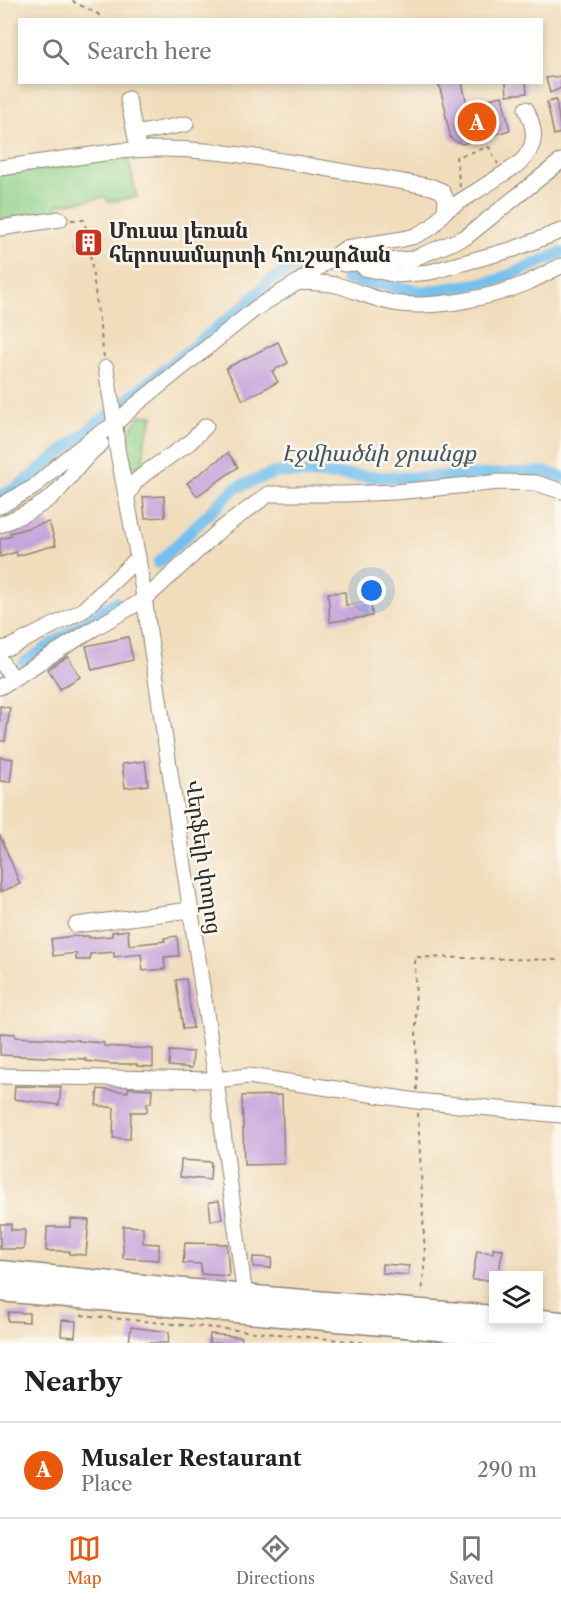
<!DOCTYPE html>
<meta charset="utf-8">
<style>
body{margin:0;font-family:"Libre Caslon Text","Noto Serif Armenian",serif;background:#f2f2f2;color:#222}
.controls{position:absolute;right:18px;bottom:18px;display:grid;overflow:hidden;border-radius:0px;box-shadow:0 3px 9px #0003}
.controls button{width:54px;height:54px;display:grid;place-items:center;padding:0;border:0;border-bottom:2px solid #e0e0e0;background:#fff;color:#222;font:30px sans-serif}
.you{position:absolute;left:372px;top:591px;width:21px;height:21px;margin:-15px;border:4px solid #fff;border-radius:50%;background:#1a73e8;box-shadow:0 0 0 9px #1a73e833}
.badge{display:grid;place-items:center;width:39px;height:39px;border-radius:50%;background:#ea580c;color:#fff;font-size:20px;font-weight:700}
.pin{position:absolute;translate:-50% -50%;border:3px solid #fff;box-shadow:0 2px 6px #0006}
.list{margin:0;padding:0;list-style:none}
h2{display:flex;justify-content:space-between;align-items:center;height:78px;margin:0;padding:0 24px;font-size:26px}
h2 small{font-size:20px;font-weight:400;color:#767676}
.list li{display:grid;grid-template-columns:39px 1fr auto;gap:18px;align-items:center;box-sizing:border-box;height:96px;padding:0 24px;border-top:2px solid #e0e0e0}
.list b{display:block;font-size:22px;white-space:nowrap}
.list p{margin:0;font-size:20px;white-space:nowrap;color:#767676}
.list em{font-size:20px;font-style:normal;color:#767676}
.icon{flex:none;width:33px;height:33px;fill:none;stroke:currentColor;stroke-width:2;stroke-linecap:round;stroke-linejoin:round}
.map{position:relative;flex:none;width:561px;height:1343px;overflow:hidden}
.search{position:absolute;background:#fff;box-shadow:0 3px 9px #0003;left:18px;right:18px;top:18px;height:66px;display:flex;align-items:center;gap:15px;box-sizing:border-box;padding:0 21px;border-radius:0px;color:#767676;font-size:22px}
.sheet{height:174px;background:#fff}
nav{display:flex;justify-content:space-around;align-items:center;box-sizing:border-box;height:84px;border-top:2px solid #e0e0e0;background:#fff;font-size:16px;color:#767676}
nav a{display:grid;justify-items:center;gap:3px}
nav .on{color:#ea580c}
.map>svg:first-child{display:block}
.grass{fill:#8ed28b;stroke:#5c7e5b;stroke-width:1.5}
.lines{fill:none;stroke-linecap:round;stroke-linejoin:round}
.canal{stroke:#73bfed;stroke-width:12}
.building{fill:#c6a4db}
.minor-casing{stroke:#8e8474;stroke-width:17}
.highway-casing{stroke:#8e8474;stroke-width:25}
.path{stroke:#8e8474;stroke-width:2;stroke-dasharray:4.5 4.5;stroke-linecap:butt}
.minor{stroke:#fff;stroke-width:15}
.highway{stroke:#fff;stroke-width:22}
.labels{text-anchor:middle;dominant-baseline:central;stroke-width:5;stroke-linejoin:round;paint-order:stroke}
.poi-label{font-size:21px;font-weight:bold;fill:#2b2b2b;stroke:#fbf7ec;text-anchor:start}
.street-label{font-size:21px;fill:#2b2b2b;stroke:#fbf7ec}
.water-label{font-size:22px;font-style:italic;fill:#415765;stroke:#fbf7ec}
</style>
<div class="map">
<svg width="561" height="1343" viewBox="0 0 561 1343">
<rect width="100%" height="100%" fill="#fbf7ec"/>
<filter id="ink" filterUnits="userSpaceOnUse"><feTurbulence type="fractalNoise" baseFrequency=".0167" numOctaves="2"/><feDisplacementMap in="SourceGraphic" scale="12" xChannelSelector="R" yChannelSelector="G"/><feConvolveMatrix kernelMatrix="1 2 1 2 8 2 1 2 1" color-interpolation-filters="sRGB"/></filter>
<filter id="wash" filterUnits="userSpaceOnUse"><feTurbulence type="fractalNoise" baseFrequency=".008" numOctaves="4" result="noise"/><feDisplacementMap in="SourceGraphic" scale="24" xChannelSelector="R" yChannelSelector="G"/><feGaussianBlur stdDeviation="1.35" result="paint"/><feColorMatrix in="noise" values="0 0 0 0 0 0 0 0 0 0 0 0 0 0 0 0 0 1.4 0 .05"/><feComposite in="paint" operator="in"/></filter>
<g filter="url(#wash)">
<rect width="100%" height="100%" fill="#f1ddbc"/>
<!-- grass -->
<g class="grass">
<path d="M128 157 137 197 108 202 106 197 57 205V211L0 220V174Z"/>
<path d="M141 415 153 416 145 441 143 464 137 467 131 466C124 442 125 435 141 415Z"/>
</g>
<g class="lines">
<!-- canal -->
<g class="canal">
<path d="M346 279 425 292 495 281 561 253"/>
<path d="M122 404 246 305 270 281 292 268 307 267"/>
<path d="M0 496 15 489 107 416"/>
<path d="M158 563 235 488 276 472 406 478 545 472 561 477"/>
<path d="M24 663 116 602"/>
</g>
</g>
<g id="blocks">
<!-- building -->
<g class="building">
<path d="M561 76V88L550 93 546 78Z"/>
<path d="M448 82H462L467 104 502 96 510 130 462 144 451 139 445 113 446 111 439 85Z"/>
<path d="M506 82H526L527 93 507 95Z"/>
<path d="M556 100 561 133 554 135 547 102Z"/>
<path d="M98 235 99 245 78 248 76 238Z"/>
<path d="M278 342 288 363 272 371 278 382 243 400 226 368Z"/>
<path d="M228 453 238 467 197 496 187 483Z"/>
<path d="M164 496 165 517 145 518 143 497Z"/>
<path d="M49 522 56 545 17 556 16 552 0 557V539L11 536 10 533Z"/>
<path d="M345 592 346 605 371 601 372 616 330 622 328 593Z"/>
<path d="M128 637 133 660 92 670 86 646Z"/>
<path d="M68 656 80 677 60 689 48 669Z"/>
<path d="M0 706 10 708 5 741H0Z"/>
<path d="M0 757 13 759 10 782 0 781Z"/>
<path d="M145 761 148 785 125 788 122 764Z"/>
<path d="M0 835 20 884 0 892Z"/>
<path d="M128 930 129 945 165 941 164 938 177 936 179 956 164 957 165 969 143 971 141 954 114 957V952L90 954V960H76V953L53 956 51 939 73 936H89V938L112 936V932Z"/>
<path d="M186 979 193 1028 183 1029 176 980Z"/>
<path d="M0 1033 15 1034V1037L79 1040V1041L104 1043V1046L153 1049V1067L137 1066V1064H111L86 1061V1059L0 1055Z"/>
<path d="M170 1051 193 1052 192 1068 169 1066Z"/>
<path d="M15 1086 61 1087 59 1105 14 1099Z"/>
<path d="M128 1088 152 1089 151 1103H147V1112H131L130 1139 113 1138 114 1108 96 1105 98 1089 128 1092Z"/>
<path d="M282 1095 284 1164 244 1165 242 1096Z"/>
<path d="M181 1160 211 1162 210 1180 180 1177Z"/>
<path d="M219 1201 222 1219 211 1221 209 1202Z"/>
<path d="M71 1219 89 1220 86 1255 69 1254V1251H46L47 1227H71Z"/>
<path d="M0 1224H11V1230H25L24 1249H0Z"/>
<path d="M123 1226 143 1227V1243L159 1244V1260L123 1258Z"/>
<path d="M185 1243 227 1244 229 1276 201 1274V1264L183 1263Z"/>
<path d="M493 1249 503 1250 498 1275H494V1280H472L477 1251 493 1253Z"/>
<path d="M253 1257 272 1258 271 1268 253 1267Z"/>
<path d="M382 1264 409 1266 408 1275 382 1273Z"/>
<path d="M8 1312 29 1313V1322L8 1321Z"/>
<path d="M62 1320 76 1321 75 1337 61 1336Z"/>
<path d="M131 1327 169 1332 168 1343H129Z"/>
<path d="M210 1334 242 1337 241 1343H209Z"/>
</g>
</g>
</g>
<g filter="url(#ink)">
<use href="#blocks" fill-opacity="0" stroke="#8e8474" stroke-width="1.5"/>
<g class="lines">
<defs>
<g id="minor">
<path d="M128 99 137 143"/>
<path d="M135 134 186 124"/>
<path d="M0 168 119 151C182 145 239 154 301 164 344 172 388 179 432 187L442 191 446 199 445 211 432 227 415 236 403 239 346 248 298 282 256 308 133 407 115 424 94 437 57 466 34 487 0 506"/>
<path d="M445 211 519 164C537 146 537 132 526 109"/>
<path d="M0 228 60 219"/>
<path d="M344 264 412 259 466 237 561 161"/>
<path d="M364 268 397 275 430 272 514 249 561 231"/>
<path d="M298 282C312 283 327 282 340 286 360 292 380 302 401 304 436 308 491 298 524 284 536 279 548 272 561 266"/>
<path d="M106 368 115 424 117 448 138 558 216 1080 245 1296"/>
<path d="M127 496 136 481 148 471 189 443 206 426"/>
<path d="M0 525C19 516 42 507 57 492 72 476 83 457 101 444"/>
<path d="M0 649 10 647 82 611 138 558"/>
<path d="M0 660 13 678"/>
<path d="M0 687 93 629 145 599 221 529 269 494H344L395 492 500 482 536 483 561 491"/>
<path d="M76 925 190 910"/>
<path d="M0 1076 216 1080 248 1076 417 1101 561 1115"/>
</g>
<g id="highway">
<path d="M0 1272 245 1296 494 1317"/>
<path d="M0 1290 561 1340"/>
<path d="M531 1320 561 1323"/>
</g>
</defs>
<!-- minor casing -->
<use href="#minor" class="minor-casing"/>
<!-- highway casing -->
<use href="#highway" class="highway-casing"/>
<!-- path -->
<g class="path">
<path d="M73 0 74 2 98 14 103 20"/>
<path d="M460 187 456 157 489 147 498 164"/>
<path d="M71 220H84L88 237"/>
<path d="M89 246 104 357"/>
<path d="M417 1090 415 957 561 960"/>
<path d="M418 1113 425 1257 422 1293"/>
<path d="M81 1315 370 1343"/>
</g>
<!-- minor -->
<use href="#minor" class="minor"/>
<!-- highway -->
<use href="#highway" class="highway"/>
</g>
</g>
<!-- icons -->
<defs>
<symbol id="building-square" viewBox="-11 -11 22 22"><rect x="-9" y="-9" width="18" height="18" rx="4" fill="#c8321e" stroke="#fbf7ec"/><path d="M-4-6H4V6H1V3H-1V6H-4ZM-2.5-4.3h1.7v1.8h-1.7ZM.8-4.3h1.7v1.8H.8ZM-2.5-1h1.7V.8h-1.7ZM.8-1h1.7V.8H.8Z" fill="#fff"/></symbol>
</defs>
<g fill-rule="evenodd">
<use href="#building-square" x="72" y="226" width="33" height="33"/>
</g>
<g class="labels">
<!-- poi labels -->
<g class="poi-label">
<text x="109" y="230">Մուսա լեռան<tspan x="109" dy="24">հերոսամարտի հուշարձան</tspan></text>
</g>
<!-- street labels -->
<g class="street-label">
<text transform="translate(204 857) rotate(82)">Վերֆելի փողոց</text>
</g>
<!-- water labels -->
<g class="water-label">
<text x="379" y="453">Էջմիածնի ջրանցք</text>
</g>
</g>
</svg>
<div class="controls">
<button><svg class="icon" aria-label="layers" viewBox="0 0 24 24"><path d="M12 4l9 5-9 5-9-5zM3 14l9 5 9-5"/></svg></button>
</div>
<div class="you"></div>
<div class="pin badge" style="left:477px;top:122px">A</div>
<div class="search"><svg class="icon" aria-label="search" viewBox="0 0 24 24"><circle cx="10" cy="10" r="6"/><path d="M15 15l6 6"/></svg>Search here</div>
</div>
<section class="sheet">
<h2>Nearby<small></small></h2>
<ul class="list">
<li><span class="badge">A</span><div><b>Musaler Restaurant</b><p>Place</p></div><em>290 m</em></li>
</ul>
</section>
<nav>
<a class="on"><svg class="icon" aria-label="map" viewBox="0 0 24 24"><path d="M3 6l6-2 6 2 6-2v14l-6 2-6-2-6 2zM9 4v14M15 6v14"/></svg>Map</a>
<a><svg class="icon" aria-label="directions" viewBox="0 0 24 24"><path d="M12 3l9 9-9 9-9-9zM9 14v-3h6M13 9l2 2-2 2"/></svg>Directions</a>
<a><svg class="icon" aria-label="saved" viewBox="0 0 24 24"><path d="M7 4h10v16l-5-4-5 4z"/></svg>Saved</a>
</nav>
